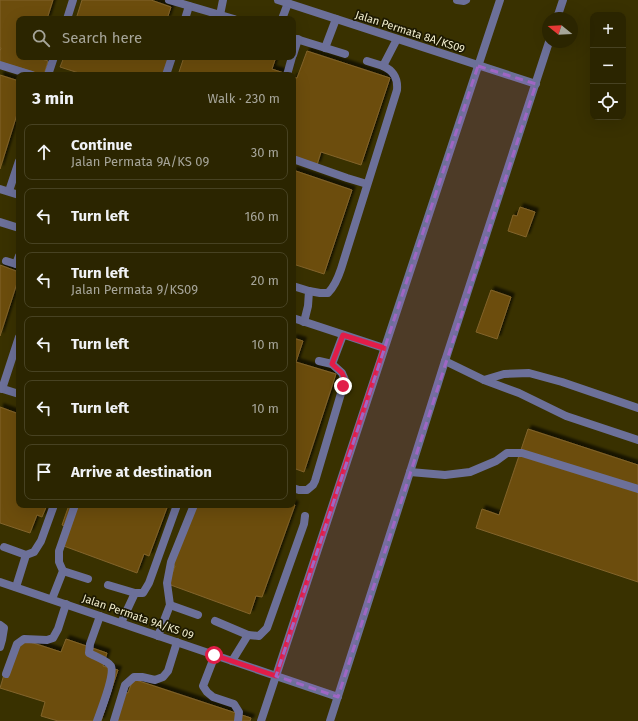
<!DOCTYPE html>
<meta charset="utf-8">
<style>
body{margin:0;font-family:"Fira Sans",sans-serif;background:#332d0a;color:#f1f3f6}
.controls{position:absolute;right:12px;top:12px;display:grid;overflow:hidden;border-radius:8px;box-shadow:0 4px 16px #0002}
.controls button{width:36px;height:36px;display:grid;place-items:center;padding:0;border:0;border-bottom:1px solid #474222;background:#2b2500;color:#f1f3f6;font:20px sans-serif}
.compass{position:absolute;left:542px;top:12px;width:36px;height:36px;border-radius:50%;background:#2b2500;box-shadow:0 4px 16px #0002;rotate:288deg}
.stop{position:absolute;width:12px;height:12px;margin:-9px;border:3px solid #e11d48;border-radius:50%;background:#fff}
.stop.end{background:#e11d48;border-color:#fff;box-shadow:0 1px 4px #0008}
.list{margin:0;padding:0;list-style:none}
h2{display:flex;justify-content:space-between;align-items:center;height:52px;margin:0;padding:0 16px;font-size:17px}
h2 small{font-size:13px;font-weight:400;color:#a6a599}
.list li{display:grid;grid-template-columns:26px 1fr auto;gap:12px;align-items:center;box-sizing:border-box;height:56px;margin:0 8px 8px;padding:0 8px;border:1px solid #474222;border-radius:8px}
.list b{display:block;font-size:15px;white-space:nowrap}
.list p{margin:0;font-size:13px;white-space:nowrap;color:#a6a599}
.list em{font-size:13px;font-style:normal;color:#a6a599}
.icon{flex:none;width:22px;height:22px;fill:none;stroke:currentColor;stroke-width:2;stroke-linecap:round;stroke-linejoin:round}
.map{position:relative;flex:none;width:638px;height:721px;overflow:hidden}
.search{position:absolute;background:#2b2500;box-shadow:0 4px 16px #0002;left:16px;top:16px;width:280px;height:44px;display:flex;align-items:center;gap:10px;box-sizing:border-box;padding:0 14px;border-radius:8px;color:#a6a599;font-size:15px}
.panel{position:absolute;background:#2b2500;box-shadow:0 4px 16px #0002;left:16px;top:72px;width:280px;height:436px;border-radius:8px}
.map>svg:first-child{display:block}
.building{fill:#6c4e0f;stroke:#82632a;filter:url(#shadow)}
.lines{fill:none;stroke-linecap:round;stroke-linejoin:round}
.lane{stroke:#6c7099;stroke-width:8}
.street{stroke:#6c7099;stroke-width:8}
.route{stroke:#e11d48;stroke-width:5}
.marked{fill:#9f66c4;fill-opacity:0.2;stroke:#9f66c4;stroke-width:3;stroke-dasharray:8 5;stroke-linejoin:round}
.labels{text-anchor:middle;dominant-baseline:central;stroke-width:3.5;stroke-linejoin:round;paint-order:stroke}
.street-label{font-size:11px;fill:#f2eece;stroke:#1d1901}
</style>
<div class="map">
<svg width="638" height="721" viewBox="0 0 638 721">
<defs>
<filter id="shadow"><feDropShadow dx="3.5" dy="-3.5" stdDeviation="1" flood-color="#0009"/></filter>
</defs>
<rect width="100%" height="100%" fill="#393100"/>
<!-- building -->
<g class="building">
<path d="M0 0H53L47 19H19V57H36L48 61 44 75 0 62V51L1 48H0Z"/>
<path d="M82 0H151L171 7 167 19H76Z"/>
<path d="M307 51 390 78 361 165 321 152 317 165 293 157V77L297 78Z"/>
<path d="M64 57H169L163 75H85L60 67Z"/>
<path d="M184 57H276L272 69 284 73V75H178Z"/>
<path d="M0 75 19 81V108L0 169Z"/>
<path d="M293 170 352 190 324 274 293 264Z"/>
<path d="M520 207 535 212 526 237 508 231 513 215 517 216Z"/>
<path d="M0 265 19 272V277L0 336Z"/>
<path d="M491 290 511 297 497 339 476 332Z"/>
<path d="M293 338 303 341 296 362 336 374 304 472 293 468Z"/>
<path d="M0 407 19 414V505H47L42 517 37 515 30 533 0 523Z"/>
<path d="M528 429 638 465V582L476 528 482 509 499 515Z"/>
<path d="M293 504 295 505 262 597 256 596 250 614 168 584 175 566 169 564 191 505Z"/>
<path d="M69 505H168L149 556 144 554 137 573 61 545 68 527 62 525Z"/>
<path d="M21 639 61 652 66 639 107 653 103 666 118 670 101 721H58L41 716 45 702 0 688 11 651Z"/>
<path d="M133 679 251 718 250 721H113L123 691 128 693Z"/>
</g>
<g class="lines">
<!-- lane -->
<g class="lane">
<path d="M169 0 234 19"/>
<path d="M457 0 464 1 466 0"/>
<path d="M220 15 223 0"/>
<path d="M67 19 73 0"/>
<path d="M185 19 189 6"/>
<path d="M282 19 288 3"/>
<path d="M293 38 345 54"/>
<path d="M325 48 336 19"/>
<path d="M293 55 298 39"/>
<path d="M367 61 383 66 397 39"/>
<path d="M0 65 32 75"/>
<path d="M48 75 54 57"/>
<path d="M166 75 172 57"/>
<path d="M287 75 292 57"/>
<path d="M293 159 347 178 367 184"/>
<path d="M0 189 19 195"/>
<path d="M9 191 19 161"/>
<path d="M6 261 19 265"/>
<path d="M16 264 19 256"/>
<path d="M293 286 309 291 308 306 304 322"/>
<path d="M309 291 320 293H328C335 286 338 278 341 269L397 90C398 78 394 71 383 66"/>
<path d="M319 361 332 364 343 335"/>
<path d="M445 361 484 380 519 393 566 416 638 440"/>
<path d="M484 380 504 374 529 373 562 382 638 408"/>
<path d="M0 388 19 394"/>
<path d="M2 389 19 337"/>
<path d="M410 472 445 475 470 472 496 461 507 453H522L638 489"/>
<path d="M293 488 299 490H307L313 485 315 481 345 380 342 373 332 364"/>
<path d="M4 547 26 555 16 587"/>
<path d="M26 555 34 552 41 541 54 505"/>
<path d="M63 571 88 579"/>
<path d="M108 585 135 593 121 623"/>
<path d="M135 593H143L149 583 177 505"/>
<path d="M52 599 63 571 59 562V551L75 505"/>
<path d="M170 605 198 615"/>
<path d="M215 621 248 635"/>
<path d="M0 625 4 628 2 640 0 647"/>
<path d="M158 636 170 605 167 583 171 562 194 505"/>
<path d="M215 655 203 686 207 692 213 697 234 704 239 712 238 721"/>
<path d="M232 661 248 635 259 636 267 628 304 524 305 516"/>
<path d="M6 674 17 644 24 639 47 640 53 638 58 629 66 604"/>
<path d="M97 721C101 710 115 675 111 666 108 661 94 656 89 653L90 644 100 616"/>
<path d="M114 721 125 685 134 677H142L155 680 163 677 168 671 177 642"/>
</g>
<!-- street -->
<g class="street">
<path d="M278 0 536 84"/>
<path d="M557 18 563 0"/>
<path d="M0 222 19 228"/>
<path d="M293 318 384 348"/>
<path d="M0 582 338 697"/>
<path d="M261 721 500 0"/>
<path d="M330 721 410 472 445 361 549 42"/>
</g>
</g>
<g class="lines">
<!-- route -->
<path class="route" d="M214 655 276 676 384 348 343 335 332 364 342 373 345 380 343 386"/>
</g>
<!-- marked area -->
<path class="marked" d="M478 66 536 84 338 697 276 676Z"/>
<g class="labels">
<!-- street labels -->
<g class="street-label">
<text transform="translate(410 32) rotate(18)">Jalan Permata 8A/KS09</text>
<text transform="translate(138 617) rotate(19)">Jalan Permata 9A/KS 09</text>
</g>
</g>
</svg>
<div class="controls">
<button>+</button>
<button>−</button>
<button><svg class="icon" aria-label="locate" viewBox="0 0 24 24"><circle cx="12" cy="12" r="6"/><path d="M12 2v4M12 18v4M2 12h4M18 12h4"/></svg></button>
</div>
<svg class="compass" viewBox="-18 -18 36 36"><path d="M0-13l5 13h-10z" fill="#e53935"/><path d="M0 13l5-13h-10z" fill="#a6a599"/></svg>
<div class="stop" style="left:214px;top:655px"></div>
<div class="stop end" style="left:343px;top:386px"></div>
<div class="search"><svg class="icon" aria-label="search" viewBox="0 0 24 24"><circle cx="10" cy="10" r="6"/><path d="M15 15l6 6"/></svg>Search here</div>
<section class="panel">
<h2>3 min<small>Walk · 230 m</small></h2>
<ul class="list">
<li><svg class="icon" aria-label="ahead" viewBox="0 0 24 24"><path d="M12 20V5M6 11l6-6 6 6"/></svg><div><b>Continue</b><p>Jalan Permata 9A/KS 09</p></div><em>30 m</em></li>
<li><svg class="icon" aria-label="left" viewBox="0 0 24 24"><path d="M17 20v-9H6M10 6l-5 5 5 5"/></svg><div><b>Turn left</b></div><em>160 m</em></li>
<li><svg class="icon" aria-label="left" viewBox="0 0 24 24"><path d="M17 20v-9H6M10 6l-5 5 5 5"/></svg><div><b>Turn left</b><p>Jalan Permata 9/KS09</p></div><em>20 m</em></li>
<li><svg class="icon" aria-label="left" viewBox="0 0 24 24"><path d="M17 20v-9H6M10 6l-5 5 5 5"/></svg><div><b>Turn left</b></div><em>10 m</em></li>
<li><svg class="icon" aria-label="left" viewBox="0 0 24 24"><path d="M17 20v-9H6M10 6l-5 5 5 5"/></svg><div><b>Turn left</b></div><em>10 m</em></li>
<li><svg class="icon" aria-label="arrive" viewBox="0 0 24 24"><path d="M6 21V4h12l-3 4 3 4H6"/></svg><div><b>Arrive at destination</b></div></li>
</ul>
</section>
</div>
